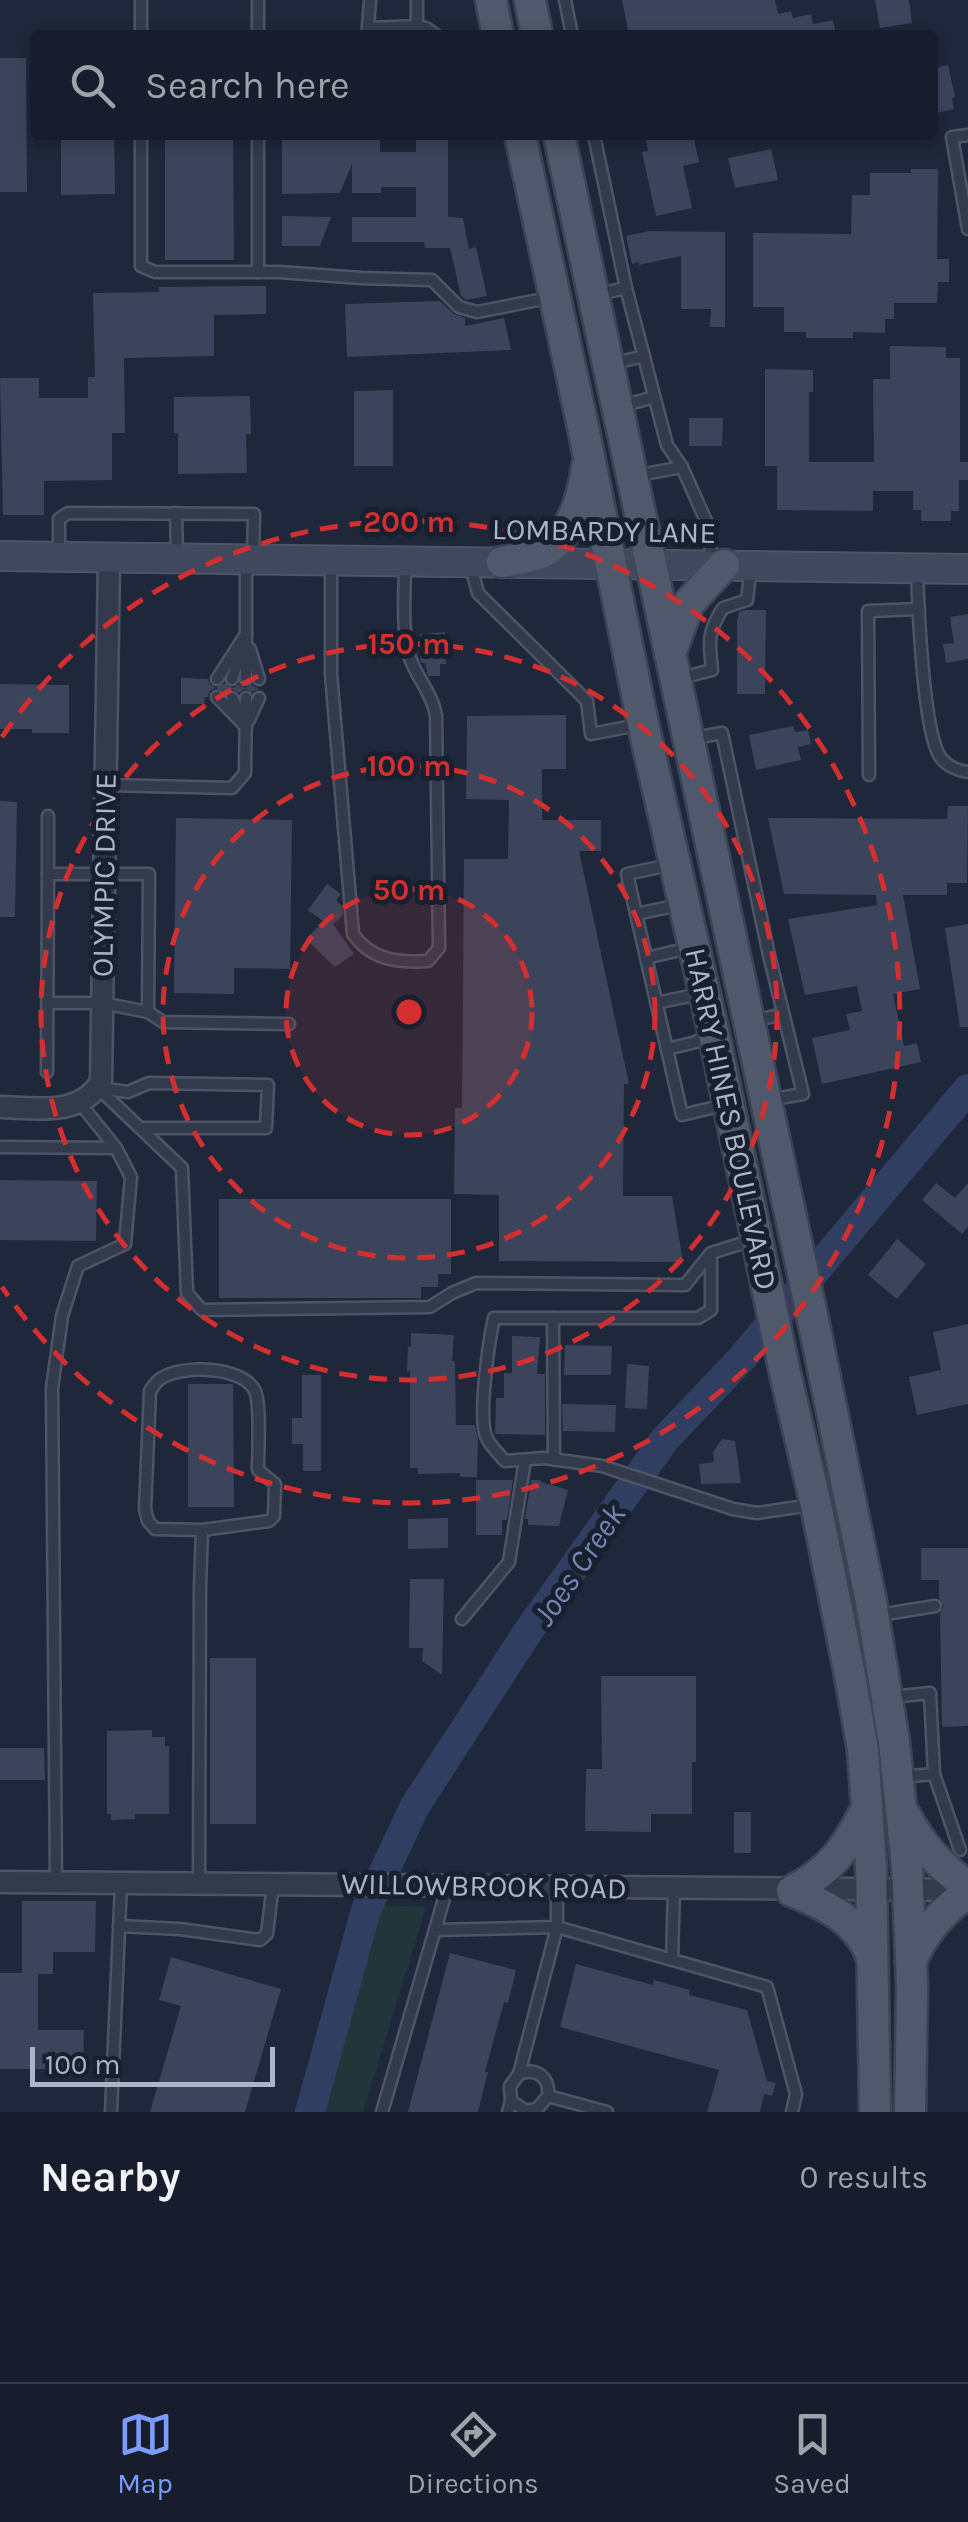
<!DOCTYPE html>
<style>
body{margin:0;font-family:Karla,sans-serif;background:#242a38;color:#f1f3f6}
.scale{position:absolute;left:30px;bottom:25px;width:245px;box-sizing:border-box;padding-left:10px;border:5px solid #adb4c7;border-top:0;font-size:28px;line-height:35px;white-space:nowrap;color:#adb4c7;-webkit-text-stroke:8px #181f2f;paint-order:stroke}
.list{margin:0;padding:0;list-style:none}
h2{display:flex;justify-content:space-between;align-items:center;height:130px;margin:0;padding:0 40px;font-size:42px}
h2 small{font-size:32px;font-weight:400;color:#9ea2a9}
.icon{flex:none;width:55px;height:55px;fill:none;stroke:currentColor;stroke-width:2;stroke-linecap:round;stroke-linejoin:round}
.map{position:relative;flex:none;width:968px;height:2112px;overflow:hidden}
.search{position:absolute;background:#171d2c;box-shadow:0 5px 15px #0003;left:30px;right:30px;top:30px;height:110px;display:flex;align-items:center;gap:25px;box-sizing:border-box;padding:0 35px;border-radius:10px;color:#9ea2a9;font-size:38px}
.sheet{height:270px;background:#171d2c}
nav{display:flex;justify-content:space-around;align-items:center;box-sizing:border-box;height:140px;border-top:2px solid #363b48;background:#171d2c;font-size:28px;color:#9ea2a9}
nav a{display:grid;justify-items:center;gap:5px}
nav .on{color:#7a9dff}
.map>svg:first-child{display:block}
.green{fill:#21353b}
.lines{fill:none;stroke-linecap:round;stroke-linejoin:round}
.river{stroke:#2f3e61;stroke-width:30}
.building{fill:#3b445b}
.lane-casing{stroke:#4d5465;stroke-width:15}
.street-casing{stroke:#4d5465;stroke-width:25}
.secondary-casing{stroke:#4d5465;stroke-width:32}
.primary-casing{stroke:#3c4354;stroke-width:35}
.lane{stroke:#333a4b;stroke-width:10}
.street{stroke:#333a4b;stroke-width:20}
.secondary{stroke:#40485e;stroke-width:28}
.primary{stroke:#50586b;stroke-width:30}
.ring{fill:none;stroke:#d42f30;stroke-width:5;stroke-dasharray:18 12}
.labels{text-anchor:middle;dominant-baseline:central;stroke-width:10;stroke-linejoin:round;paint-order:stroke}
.street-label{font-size:30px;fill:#adb4c7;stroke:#181f2f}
.water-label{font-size:32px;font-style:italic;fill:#7386b2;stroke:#181f2f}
.centre{fill:#d42f30;stroke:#181f2f;stroke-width:5}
.ring-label{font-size:30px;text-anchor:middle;font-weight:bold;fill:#d42f30;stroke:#181f2f;stroke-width:10;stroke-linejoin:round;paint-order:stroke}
</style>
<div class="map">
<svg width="968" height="2112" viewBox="0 0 968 2112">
<rect width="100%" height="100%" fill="#1f273a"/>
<!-- green -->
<path class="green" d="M364 1904 426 1907 363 2112H307Z"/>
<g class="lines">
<!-- river -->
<path class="river" d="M310 2112 366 1910 415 1806 527 1633 665 1439 742 1358 968 1089"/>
</g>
<!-- building -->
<g class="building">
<path d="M622 0H775L778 14 791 11 793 18 811 14 813 24 833 20 836 35H629Z"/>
<path d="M875 0H909L912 23 880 28Z"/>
<path d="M0 58H26L27 192H0Z"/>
<path d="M948 65 955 97 952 98 954 109 933 114V68Z"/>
<path d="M61 135H114L115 194 61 195Z"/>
<path d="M165 135H233L234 260H165Z"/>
<path d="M282 135 380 136V152H416V138H448V217L463 218 469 249 476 247 487 296 466 300 461 296 450 248H425L424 242H352V217H416V187H381V193H352V164L340 193 282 194Z"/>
<path d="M645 135H693L699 162 683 166 692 208 656 216 642 152 648 151Z"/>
<path d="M771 149 778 180 735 188 728 158Z"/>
<path d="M911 169H938L937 259H949V282H938L937 303H894V319H885V333L853 332V338H806V332H784V307H753V233L851 234 852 195H870V173H911Z"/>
<path d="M282 216 331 217 320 246H282Z"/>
<path d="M649 231 725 232V327H710L711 309H681V256L639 265 638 262 632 264 626 236Z"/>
<path d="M266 286V314L214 315V356L124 358 125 433H112V480L44 481V515H3L0 378H39V398H88V377H95L93 293 159 292V287Z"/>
<path d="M440 301 454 314 465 318V326L504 318 511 350 347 357 345 304Z"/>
<path d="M890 346 946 347V358H960V462H968V480H959V511H951V521H921V510H913V491H873V511L777 510V466H765V369L813 370V392H809V462H874L873 379H890Z"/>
<path d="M393 390V466H354V391Z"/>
<path d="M250 396 251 434H246L247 473 178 474V433H174V397Z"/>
<path d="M689 418H723L722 446H689Z"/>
<path d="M746 610H766L765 694H737V621L739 612Z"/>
<path d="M968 614V659L946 663 943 644 954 643 950 617Z"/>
<path d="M445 632 446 664H440V676H428L425 663H422L420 660V634Z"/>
<path d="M181 678 208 679 210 684 216 688 225 683 233 688 239 684 245 688 252 685 259 689 252 692 245 689 239 693 232 689 225 693 216 688 210 691 208 697H205L204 704H181Z"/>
<path d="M0 684 69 685V733H32V729H0Z"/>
<path d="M566 715V769H542V820H601V851H579L629 1084H624L623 1196H672L683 1262 499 1261V1195L454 1194 455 1108H462L464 859H508L509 800 466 799 467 716Z"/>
<path d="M793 726 795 732 808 730 811 744 798 747 801 760 756 770 749 735Z"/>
<path d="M0 801 17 802 15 917H0Z"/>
<path d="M948 806H968L967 883H947V895H903L920 989 893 994 904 1046 917 1043 921 1062 822 1084 812 1038 850 1030 846 1014 862 1011 857 986 805 995 788 919 877 905 876 895 784 894 768 818 947 819Z"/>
<path d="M176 818 292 820 290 969 234 968V994L174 993Z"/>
<path d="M327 884 341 894 336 900 342 906 343 915 333 924 354 954 335 967 306 939 323 921 308 910Z"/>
<path d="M968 924V1027H960L945 928Z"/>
<path d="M0 1180 97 1181 96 1241 0 1240Z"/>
<path d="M936 1183 955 1198 968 1183V1227L962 1234 922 1200Z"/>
<path d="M219 1199H451V1274H438V1287H421V1298H219Z"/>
<path d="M897 1239 926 1264 897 1299 868 1275Z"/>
<path d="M968 1324V1404L917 1415 909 1377 941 1370 933 1332Z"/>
<path d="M411 1333 454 1335 452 1361H455L456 1425H475L478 1439 477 1477H460V1473L418 1474V1468H410V1371H407L408 1346 411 1347Z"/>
<path d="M512 1336 540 1337 537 1374H545V1435L495 1434 496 1398H504V1373H512Z"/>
<path d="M565 1345 612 1346 611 1375H564Z"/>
<path d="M627 1364 649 1366 647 1409 625 1408Z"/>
<path d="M302 1375H321V1471H303V1444H292V1418H302Z"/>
<path d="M188 1384H233L234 1507H188Z"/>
<path d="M562 1404 616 1405 615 1432 563 1431Z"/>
<path d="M722 1439 735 1441 741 1483 701 1484 699 1464 714 1462 713 1452Z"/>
<path d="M476 1480H513L507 1520H502V1535H476Z"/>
<path d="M531 1480H541V1482L568 1490 559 1526 528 1525V1519H525Z"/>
<path d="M448 1518V1548L408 1549V1519Z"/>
<path d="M921 1548H968V1726L942 1727 940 1613 944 1606 939 1598V1580H921Z"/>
<path d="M410 1579H444L442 1675 422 1661 423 1648H409Z"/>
<rect x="210" y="1658" width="46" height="166"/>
<path d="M601 1676H696V1762H692V1814H651V1832L585 1831 586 1769H602Z"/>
<path d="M152 1730V1737H165V1746H169V1814H135V1819L111 1820V1814H107V1731Z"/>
<path d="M0 1748H44L45 1780H0Z"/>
<rect x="734" y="1812" width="17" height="41"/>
<path d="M22 1901H96L95 1952H53V1974H38V2030H84L83 2069H0V1973H22Z"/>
<path d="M450 1953 516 1970 508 2003 504 2002 485 2072H488L478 2112H408Z"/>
<path d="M171 1957 281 1989 245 2112H150L181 2006 159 2000Z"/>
<path d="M576 1964 653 1985 654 1980 690 1990 689 1995 747 2010 767 2081 776 2083 772 2096 764 2094 760 2112H707L719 2070 560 2027Z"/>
</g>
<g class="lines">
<defs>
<g id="lane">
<path d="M258 0V35"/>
<path d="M565 0 572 35"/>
<path d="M417 26 426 28 436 35"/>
<path d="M368 28 370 0"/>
<path d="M141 35V0"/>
<path d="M368 35V28L417 26V0"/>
<path d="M141 135V266L155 272H279L361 278 432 280 459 307 477 312 554 297"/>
<path d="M258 135V272"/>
<path d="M594 135 626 288"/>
<path d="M968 135 952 137 968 229"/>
<path d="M599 294 626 288 667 445 682 467 710 530 711 562"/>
<path d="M611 364 644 356"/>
<path d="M622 406 654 397"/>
<path d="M634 476 682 467"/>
<path d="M176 513 177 557"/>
<path d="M59 556V519L68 513 254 514 253 558"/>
<path d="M246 560V679"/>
<path d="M331 561V674L353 934C371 960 398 963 428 961L439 948 436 715C432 693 417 678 410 658 401 629 405 593 405 563"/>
<path d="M471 566 478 593 587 701 591 734 638 725"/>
<path d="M917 570C918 603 923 735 941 758 947 766 958 771 968 772"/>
<path d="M250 649 259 679"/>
<path d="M681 678 712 670C709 642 707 633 723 608L747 600 751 566"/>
<path d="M217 679 246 634"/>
<path d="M232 679 242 649"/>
<path d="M217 697 246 727"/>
<path d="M232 698 241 717"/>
<path d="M249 720 259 698"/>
<path d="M694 738 722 733 769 955 803 1094 768 1100"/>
<path d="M869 775 868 611 919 609"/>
<path d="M106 785 232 788 245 773 246 698"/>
<path d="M669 865 627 874 682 1115 724 1105"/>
<path d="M636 914 679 905"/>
<path d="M646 958 689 948"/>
<path d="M48 1003H102L148 1012 149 874H48V816"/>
<path d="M656 1003 699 994"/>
<path d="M148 1012 163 1022 289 1024"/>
<path d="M750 1022 783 1014"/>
<path d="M667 1049 696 1042 708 1034"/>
<path d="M47 1072 48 874"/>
<path d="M98 1088 182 1168 187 1293 202 1310 430 1307 452 1293 476 1283 685 1285 711 1253 756 1239"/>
<path d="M99 1088 128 1092 149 1083 268 1085 266 1128H140"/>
<path d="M0 1147 116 1148"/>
<path d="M711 1254V1310L698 1318H494C489 1340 478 1416 486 1436 489 1445 499 1454 505 1461L544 1458 602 1466 733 1509 757 1513 812 1505"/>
<path d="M553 1318 554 1460"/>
<path d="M879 1615 935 1606"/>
<path d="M462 1619 509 1562 525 1460"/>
<path d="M892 1697 930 1693 934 1774 960 1850"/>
<path d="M899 1777 934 1774"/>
<path d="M56 1882 52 1388 62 1316 78 1266 125 1244 131 1177 116 1148 79 1102"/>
<path d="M199 1883 200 1586 202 1530 155 1529 148 1521 145 1509 150 1391C152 1388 157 1381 160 1379 181 1364 243 1366 255 1391 261 1405 258 1452 258 1470L275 1484 274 1516 269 1521 202 1530"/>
<path d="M119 1926 180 1929 260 1940 267 1934 273 1884"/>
<path d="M435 1930 557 1927 767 1987 796 2094 792 2112"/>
<path d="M672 1960 674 1889"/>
<path d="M519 2074 557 1927V1887"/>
<path d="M548 2096 607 2112"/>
<path d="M111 2112 121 1884"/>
<path d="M382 2112 448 1885"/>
<path d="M508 2112 511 2101 510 2086 519 2074C536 2067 550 2077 548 2096L537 2109 526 2111 511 2101"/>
</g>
<g id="street">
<path d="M0 1107C36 1108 79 1117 101 1082L109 558"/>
<path d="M0 1882 968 1890"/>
</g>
<path id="secondary" d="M0 556 968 569"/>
<g id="primary">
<path d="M491 0 498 35"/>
<path d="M530 0 537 35"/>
<path d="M520 135 583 427 643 724 713 1030 785 1373 816 1505 849 1670 863 1750 871 1866 875 2112"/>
<path d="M559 135 816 1334 871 1602 894 1742 907 1866 912 1985 910 2112"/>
<path d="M502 562C515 559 531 558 543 552 572 537 583 497 587 467"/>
<path d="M670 654 689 603 724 565"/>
<path d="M905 1815C922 1847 939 1865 968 1887"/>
<path d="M792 1891C832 1870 845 1849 866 1810"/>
<path d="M792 1891C826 1905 858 1920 872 1957"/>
<path d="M911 1961C923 1934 943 1909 968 1893"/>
</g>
</defs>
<!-- lane casing -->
<use href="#lane" class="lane-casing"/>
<!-- street casing -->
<use href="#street" class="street-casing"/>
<!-- secondary casing -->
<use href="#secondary" class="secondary-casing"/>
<!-- primary casing -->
<use href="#primary" class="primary-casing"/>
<!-- lane -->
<use href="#lane" class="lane"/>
<!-- street -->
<use href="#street" class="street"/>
<!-- secondary -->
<use href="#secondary" class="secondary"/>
<!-- primary -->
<use href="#primary" class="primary"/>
</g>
<!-- distance rings -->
<circle cx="409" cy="1012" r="123" fill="#d42f30" fill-opacity=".12"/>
<g class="ring">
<circle cx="409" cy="1012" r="123"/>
<circle cx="409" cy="1012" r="246"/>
<circle cx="409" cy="1012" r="368"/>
<path d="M2 737A491 491 0 1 1 2 1287"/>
</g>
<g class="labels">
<!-- street labels -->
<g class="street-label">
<text transform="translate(604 531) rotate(1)">LOMBARDY LANE</text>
<text transform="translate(104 875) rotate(-89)">OLYMPIC DRIVE</text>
<text transform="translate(731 1119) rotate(78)">HARRY HINES BOULEVARD</text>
<text transform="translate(484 1886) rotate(1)">WILLOWBROOK ROAD</text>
</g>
<!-- water labels -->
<g class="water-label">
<text transform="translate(579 1565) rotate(-56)">Joes Creek</text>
</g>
</g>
<circle cx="409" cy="1012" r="15" class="centre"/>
<g class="ring-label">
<text x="409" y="532">200 m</text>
<text x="409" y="654">150 m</text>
<text x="409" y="776">100 m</text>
<text x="409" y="900">50 m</text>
</g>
</svg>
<div class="scale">100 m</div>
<div class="search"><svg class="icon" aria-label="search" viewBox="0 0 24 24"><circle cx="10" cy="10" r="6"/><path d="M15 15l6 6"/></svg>Search here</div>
</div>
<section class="sheet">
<h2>Nearby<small>0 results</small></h2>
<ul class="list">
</ul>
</section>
<nav>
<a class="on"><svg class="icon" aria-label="map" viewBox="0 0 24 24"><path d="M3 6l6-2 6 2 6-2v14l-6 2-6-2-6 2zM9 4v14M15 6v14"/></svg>Map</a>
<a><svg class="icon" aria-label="directions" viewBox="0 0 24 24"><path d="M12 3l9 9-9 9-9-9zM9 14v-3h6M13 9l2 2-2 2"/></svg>Directions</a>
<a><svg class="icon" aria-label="saved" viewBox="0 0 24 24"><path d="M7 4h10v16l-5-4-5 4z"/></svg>Saved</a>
</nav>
